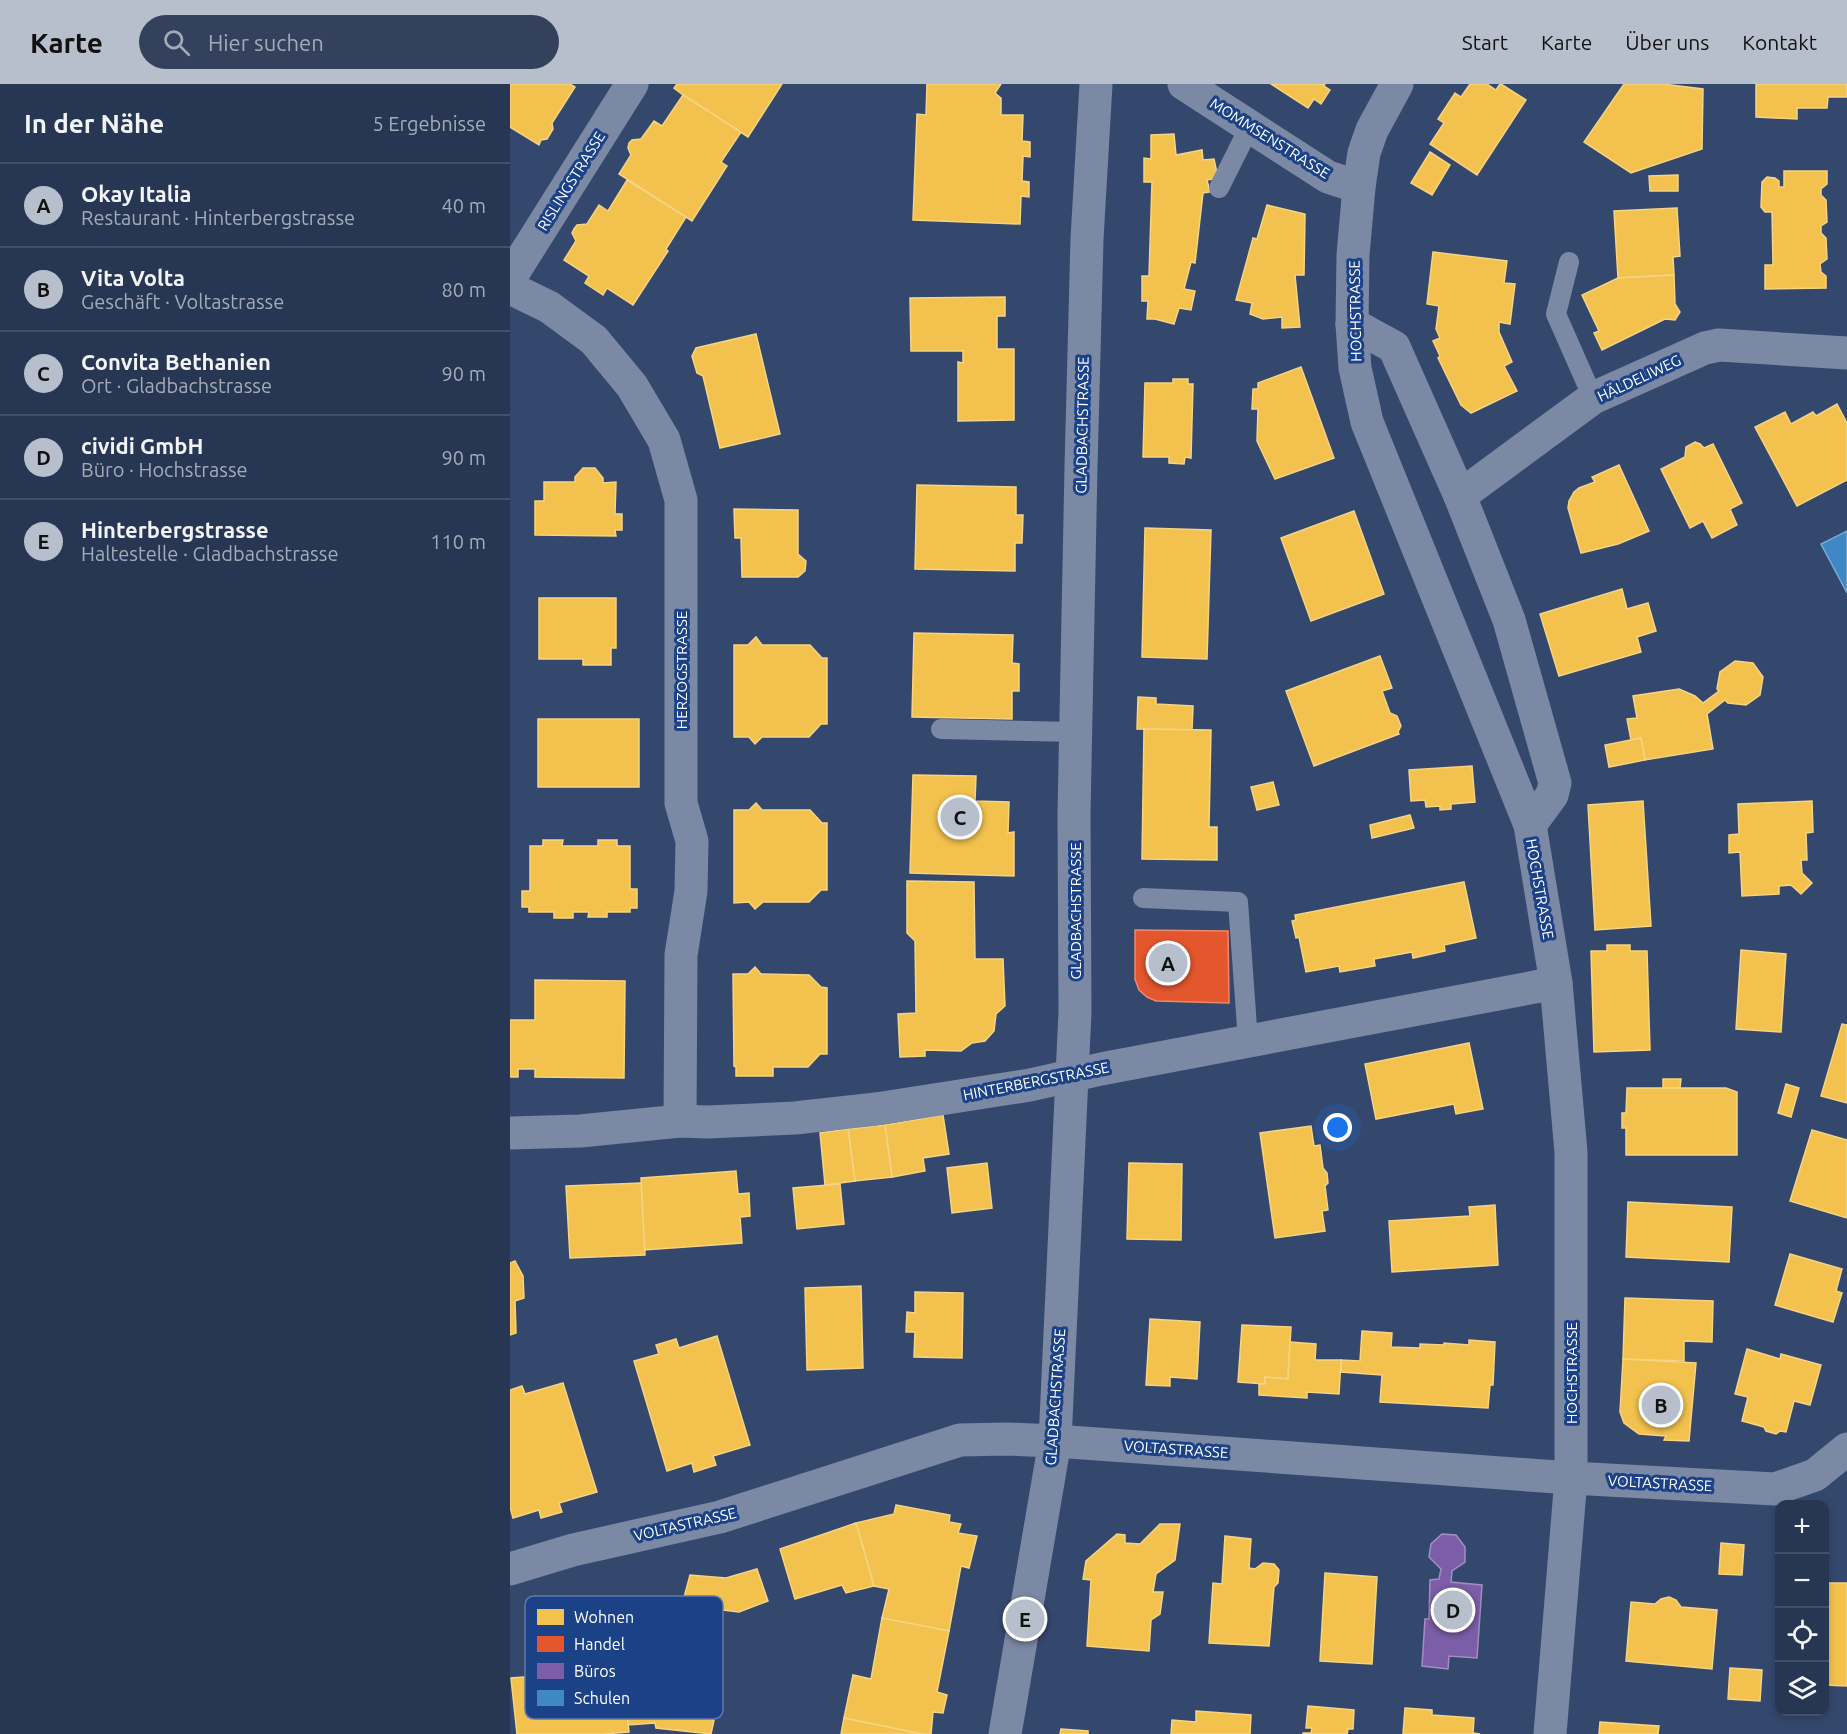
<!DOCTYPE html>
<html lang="de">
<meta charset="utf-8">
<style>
body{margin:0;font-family:Ubuntu,sans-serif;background:#33415c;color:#f1f3f6}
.controls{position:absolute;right:18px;bottom:18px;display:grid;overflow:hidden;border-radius:12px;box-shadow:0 3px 9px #0003}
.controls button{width:54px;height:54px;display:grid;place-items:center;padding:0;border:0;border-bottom:2px solid #435069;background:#273652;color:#f1f3f6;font:30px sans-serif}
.you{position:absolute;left:828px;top:1044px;width:21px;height:21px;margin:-15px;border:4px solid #fff;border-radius:50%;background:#1a73e8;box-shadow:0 0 0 9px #1a73e833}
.badge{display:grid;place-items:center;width:39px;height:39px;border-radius:50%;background:#b8bfcc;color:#111;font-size:20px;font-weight:700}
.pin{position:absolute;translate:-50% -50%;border:3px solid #fff;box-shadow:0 2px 6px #0006}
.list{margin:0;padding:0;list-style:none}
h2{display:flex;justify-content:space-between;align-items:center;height:78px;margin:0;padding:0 24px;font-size:26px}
h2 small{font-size:20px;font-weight:400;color:#a4abb8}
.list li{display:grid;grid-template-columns:39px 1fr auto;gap:18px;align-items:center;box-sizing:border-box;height:84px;padding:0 24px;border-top:2px solid #435069}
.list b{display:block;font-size:22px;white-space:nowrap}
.list p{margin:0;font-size:20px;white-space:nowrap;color:#a4abb8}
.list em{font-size:20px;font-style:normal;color:#a4abb8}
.icon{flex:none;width:33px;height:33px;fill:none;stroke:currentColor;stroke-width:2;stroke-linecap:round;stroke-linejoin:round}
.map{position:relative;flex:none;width:1337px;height:1650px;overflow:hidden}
header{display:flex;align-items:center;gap:36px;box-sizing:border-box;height:84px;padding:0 30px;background:#b8bfcc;color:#111}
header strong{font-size:28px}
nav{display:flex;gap:33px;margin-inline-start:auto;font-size:21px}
.search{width:420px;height:54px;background:#33415c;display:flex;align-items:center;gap:15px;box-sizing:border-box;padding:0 21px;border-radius:33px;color:#a4abb8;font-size:22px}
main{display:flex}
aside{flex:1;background:#273652}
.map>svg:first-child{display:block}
.homes{fill:#f2c14e;stroke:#f6d483;stroke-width:1.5}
.shops{fill:#e4572e;stroke:#ec896d;stroke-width:1.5}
.offices{fill:#7b5ea7;stroke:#a38ec1;stroke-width:1.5}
.schools{fill:#3f88c5;stroke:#79acd6;stroke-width:1.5}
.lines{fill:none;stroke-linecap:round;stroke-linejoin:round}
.service{stroke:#7b89a4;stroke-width:20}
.minor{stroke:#7b89a4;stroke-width:33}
.tertiary{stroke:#7b89a4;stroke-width:33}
.labels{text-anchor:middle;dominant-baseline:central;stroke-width:6;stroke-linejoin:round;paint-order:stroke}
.street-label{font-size:15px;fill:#fff;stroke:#1b4187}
.key{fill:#1b4187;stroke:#5f7aab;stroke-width:1.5}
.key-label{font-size:16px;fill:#fff}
</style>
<header>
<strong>Karte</strong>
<div class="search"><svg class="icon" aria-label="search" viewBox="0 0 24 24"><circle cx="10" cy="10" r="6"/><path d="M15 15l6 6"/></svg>Hier suchen</div>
<nav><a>Start</a><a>Karte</a><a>Über uns</a><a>Kontakt</a></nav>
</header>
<main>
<aside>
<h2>In der Nähe<small>5 Ergebnisse</small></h2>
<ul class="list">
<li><span class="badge">A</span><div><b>Okay Italia</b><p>Restaurant · Hinterbergstrasse</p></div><em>40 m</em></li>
<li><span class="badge">B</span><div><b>Vita Volta</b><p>Geschäft · Voltastrasse</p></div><em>80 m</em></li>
<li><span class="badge">C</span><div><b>Convita Bethanien</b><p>Ort · Gladbachstrasse</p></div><em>90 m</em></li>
<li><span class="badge">D</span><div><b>cividi GmbH</b><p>Büro · Hochstrasse</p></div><em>90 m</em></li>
<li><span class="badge">E</span><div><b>Hinterbergstrasse</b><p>Haltestelle · Gladbachstrasse</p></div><em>110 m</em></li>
</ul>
</aside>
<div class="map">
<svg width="1337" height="1650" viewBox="0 0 1337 1650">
<rect width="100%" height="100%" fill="#34486e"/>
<!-- homes -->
<g class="homes">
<path d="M0 0H60L65 3 42 39 43 45 37 55 31 56 29 61 0 43Z"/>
<path d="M167 0H272L238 53 173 11 164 4Z"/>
<path d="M417 0H491L485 9 491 14V31H513L512 57 520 58V73L513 72 512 97 519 98V113L511 112 510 140 403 136 407 30 416 31Z"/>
<path d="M761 0H815L814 2 820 6 811 20 804 15 798 24Z"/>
<path d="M960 0H977L986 6 990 0H991L1016 16 967 91 920 60 934 39 928 35 945 9 951 13Z"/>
<path d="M1114 0H1153L1193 5 1192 65 1121 89 1074 58Z"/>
<path d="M1246 0H1337V13H1318L1317 24H1287V35L1246 33Z"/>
<path d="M173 11 231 48 211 78 217 82 182 137 109 90 121 71 118 64 119 59 122 56 131 55 144 37 152 42Z"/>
<path d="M664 50 666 71 692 66 693 76 704 75 708 94 697 96 700 108 693 109 685 179 681 178 674 205 685 207 681 226 669 224 664 240 645 235H637L638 217H632V192H639L642 98H634V74L641 75V51Z"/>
<path d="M920 68 940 81 922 111 901 99Z"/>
<path d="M1274 87H1317V100L1311 105V111L1316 116 1317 138 1311 142V149L1316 154 1317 175 1310 180 1311 188 1316 192V204L1255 205V181H1263L1262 128H1255L1251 123 1252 98 1257 93 1265 94 1269 97V103H1274Z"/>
<path d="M1168 91V107H1140L1139 92Z"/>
<path d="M117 96 176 133 156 165 158 167 123 221 97 204 93 211 75 199 79 192 54 176 66 157 62 149 64 145 67 141 77 140 89 121 98 127Z"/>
<path d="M757 121 795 130 794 191H785L790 243 772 244V233L753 235 740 230 742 219 726 216 743 154 747 155Z"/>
<path d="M1167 124 1170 172 1163 173 1164 191 1108 194 1104 127Z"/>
<path d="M923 168 997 177 994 199 1005 200 1000 240 989 238V248L1002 278 994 282 1007 307 961 329 951 321 928 274 930 272 923 257 930 254 926 245 929 222 917 220Z"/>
<path d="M1164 191 1165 220 1170 228 1165 236 1155 235 1092 266 1084 249 1089 247 1072 211 1108 194Z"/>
<path d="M495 213V232H487V265H504V336L448 337V278L453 279V267H401L400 214Z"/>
<path d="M246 250 270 350 210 364 193 292 187 289 182 272 186 264Z"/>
<path d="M791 283 824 374 765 395 747 357 748 325H742L743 305H748V299Z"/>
<path d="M663 295H678V300H683L681 374 675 373 674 380 659 379V373H633L635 299H663Z"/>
<path d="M1327 320 1337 339V396L1287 422 1245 343 1275 328 1281 340 1303 328 1306 332Z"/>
<path d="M1185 358 1190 360 1194 364 1203 360 1232 419 1220 425 1227 441 1202 454 1193 437 1180 444 1151 385 1175 373 1176 363Z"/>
<path d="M1109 381 1139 447 1108 460 1071 469 1058 424 1059 417 1064 408 1069 404 1085 398 1082 393Z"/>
<path d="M73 384H85L93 394V399L106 398 105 430H112V446H105L106 452 25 451V417H34V398H65V393Z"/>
<path d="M407 401 506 403V431H513L512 459H505V487L405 485Z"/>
<path d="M224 425 288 426V470L296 477 295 487 288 493H232L231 454H225Z"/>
<path d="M844 427 874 510 801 537 771 454Z"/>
<path d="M635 444 701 446 697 575 632 573Z"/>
<path d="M1112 505 1117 525 1138 519 1146 547 1127 553 1131 568 1049 592 1030 530Z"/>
<path d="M29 514H106V564H101V581H73V575H29Z"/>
<path d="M404 549 503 551 502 579 509 580V607H502V635L402 633Z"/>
<path d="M246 553 252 561H300L312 574H317V640H311L299 653H252L245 660 239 653H224V561H238Z"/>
<path d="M870 572 882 604 872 607 880 629 887 632 891 642 888 648 889 650 804 682 776 607Z"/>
<path d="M1225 577 1243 579 1253 593 1250 611 1236 621 1218 619 1215 616 1197 630 1203 665 1135 676 1131 654 1121 656 1117 635 1127 634 1123 612 1169 605 1185 612 1193 619 1209 607 1207 605 1210 588Z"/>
<path d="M628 613 646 614V620L683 622 682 646 627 645Z"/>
<rect x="28" y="635" width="101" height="68"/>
<path d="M634 645 701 646 699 743H707V776L632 775Z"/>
<path d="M1131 654 1135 676 1099 683 1095 661Z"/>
<path d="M962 682 965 718 941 720V725L930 726V722L916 723 915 716 901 717 899 686Z"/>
<path d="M403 691 466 692 465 717 499 718 498 749 504 748V792L400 789Z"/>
<path d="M763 698 769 721 747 726 741 703Z"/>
<path d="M1133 717 1141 842 1085 846 1078 721Z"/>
<path d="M1302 717 1303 748 1296 749 1297 776H1291L1292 789 1302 799 1291 810 1281 801 1269 802V810L1232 812 1230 768 1219 769V751L1229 750 1228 720Z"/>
<path d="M246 719 252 726H300L312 739H317V806H311L299 818H253L245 825 239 818 224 819V726H239Z"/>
<path d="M900 731 904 744 862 754 860 741Z"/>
<path d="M33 756H53L52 762H88V756H107V762H120V805H127V824H120V828H97V833H78L79 828H63V834H44V828H19V823H12V807H20V762H33Z"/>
<path d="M397 797 464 798 465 875H493L495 922 486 930 484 947 475 957 462 959 451 967 415 966V972L390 973 388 930 406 929 405 857 397 849Z"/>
<path d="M954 798 966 854 934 861 935 867 903 874 902 868 864 875 865 882 830 888 829 882 796 888 789 853 786 854 782 837 786 836 785 831Z"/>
<path d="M1097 861H1120V867H1137L1140 966 1084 968 1081 867H1097Z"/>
<path d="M1231 866 1276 870 1271 948 1226 945Z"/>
<path d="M245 883 251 890 299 891 311 903 317 904V970H310L298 983H263V992H226V983L224 982 223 890H238Z"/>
<path d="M25 896 115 897 114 994 25 993V985H8V993H0V936H25Z"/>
<path d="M1332 940 1337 941V1019L1311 1012Z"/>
<path d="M959 959 973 1025 946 1030 944 1020 866 1035 855 980Z"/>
<path d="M1153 995H1171L1170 1004H1153Z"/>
<path d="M1276 1000 1289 1004 1281 1033 1268 1029Z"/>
<path d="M1117 1004H1216L1227 1008V1071H1116V1044H1112V1029H1116Z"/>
<path d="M433 1031 439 1070 413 1074 415 1087 382 1093 375 1041Z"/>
<path d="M375 1041 382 1093 345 1097 338 1045Z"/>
<path d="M801 1042 804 1062 810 1061 813 1084 817 1089 818 1099 815 1102 818 1126 812 1127 815 1147 765 1154 750 1049Z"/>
<path d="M338 1045 345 1097 315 1101 310 1049Z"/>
<path d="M1302 1046 1337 1056V1134L1280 1117Z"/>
<path d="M477 1079 482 1124 442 1129 437 1084Z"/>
<path d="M619 1079 672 1080 671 1156 617 1155Z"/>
<path d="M226 1087 228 1110 239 1109 240 1132 230 1133 232 1159 134 1166 131 1094Z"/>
<path d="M131 1099 135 1171 60 1174 56 1102Z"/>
<path d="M330 1100 334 1140 287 1145 283 1104Z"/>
<path d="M1118 1118 1222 1123 1219 1178 1116 1173Z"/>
<path d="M985 1121 988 1181 882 1188 879 1137 960 1132 959 1123Z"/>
<path d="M1280 1170 1332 1185 1326 1207 1332 1209 1323 1238 1265 1221Z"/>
<path d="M5 1177 13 1192 14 1214 5 1217 6 1249 0 1251V1179Z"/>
<path d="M351 1202 353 1284 297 1286 295 1204Z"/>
<path d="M405 1208 453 1209 452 1274 404 1273 405 1248H396L397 1228 405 1229Z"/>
<path d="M1115 1214 1203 1217 1202 1258 1174 1257V1277L1113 1275Z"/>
<path d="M640 1235 690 1238 687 1295 660 1293V1302L636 1301Z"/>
<path d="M732 1241 781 1243 778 1295 755 1293V1300L728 1298Z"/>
<path d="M852 1247 882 1249 881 1263 910 1264V1260L934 1261V1259L959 1261V1256L985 1258 983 1301H980L978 1324 870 1318 872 1291 831 1288V1276L850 1277Z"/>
<path d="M207 1252 240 1361 203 1372 206 1381 184 1388 182 1379 157 1387 124 1277 149 1270 146 1261 166 1255 169 1264Z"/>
<path d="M780 1258 806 1260 805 1276H831L829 1310 797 1308V1314L749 1311V1300H755V1293L778 1295Z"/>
<path d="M1237 1265 1270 1275 1271 1270 1311 1281 1300 1321 1284 1317 1276 1348 1270 1347 1266 1350 1256 1347 1254 1343 1232 1337 1238 1313 1225 1310Z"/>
<path d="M1113 1275 1186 1279 1179 1357 1154 1356 1156 1352 1129 1350 1114 1339 1110 1328Z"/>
<path d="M53 1299 87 1408 49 1419 52 1428 31 1434 29 1426 3 1434 0 1423V1306L12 1302 15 1310Z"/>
<path d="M386 1421 440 1431 439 1438 451 1440 448 1449 467 1452 459 1484 451 1482 439 1547 372 1534 379 1505 364 1502 346 1439 384 1430Z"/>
<path d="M346 1439 364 1502 336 1509 332 1501 285 1515 270 1465Z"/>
<path d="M650 1440H670L665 1476 646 1490 643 1508H653L650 1530 641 1536 639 1567 577 1562 581 1496 573 1495 576 1477 607 1450 615 1451V1459L630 1460Z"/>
<path d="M715 1452 741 1455 739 1484 745 1485 753 1479 764 1480 769 1486 768 1499 764 1503 759 1562 699 1559 703 1499 712 1500Z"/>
<path d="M1211 1459 1234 1461 1232 1491 1209 1490Z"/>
<path d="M247 1485 258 1517 229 1528 172 1521 180 1491 216 1494Z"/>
<path d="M815 1489 867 1493 862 1580 810 1577Z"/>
<path d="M1314 1499H1337V1602L1314 1601Z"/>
<path d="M1159 1513 1166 1516 1171 1523 1207 1526 1202 1585 1116 1577 1121 1518 1145 1520 1151 1515Z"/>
<path d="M158 1519 210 1527 198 1635 204 1636 201 1650 146 1644 145 1639 118 1641 114 1601 148 1600Z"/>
<path d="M372 1534 439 1547 427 1608 437 1611 433 1629 423 1628 421 1650H412L334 1634 343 1591 361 1595Z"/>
<path d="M1220 1584 1252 1586 1250 1617 1218 1615Z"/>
<path d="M28 1592 29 1602 113 1594 119 1648 94 1650H7L1 1594Z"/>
<path d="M798 1622 844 1626 843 1645H838L837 1650H793V1649H801L802 1644H796Z"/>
<path d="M895 1624 922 1626V1631L964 1634 963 1649 970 1650H893Z"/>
<path d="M686 1627 741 1631 740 1650H661L662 1636 686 1638Z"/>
<path d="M334 1634 412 1650H331Z"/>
<path d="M1090 1638 1149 1642 1148 1650H1089Z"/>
<path d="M551 1645 578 1647V1650H550Z"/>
</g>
<!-- shops -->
<path class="shops" d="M625 846 718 847 719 919 646 917 637 913 629 906 625 895Z"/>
<!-- offices -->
<path class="offices" d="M932 1450 946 1451 955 1463V1478L942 1487 941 1498 972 1501 967 1574 939 1572 938 1585 912 1582 915 1535H919L920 1496 929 1495 931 1485 919 1473 921 1460Z"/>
<!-- schools -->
<path class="schools" d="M1337 447V509L1311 460Z"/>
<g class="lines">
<!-- service -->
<g class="service">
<path d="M709 104 740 42"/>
<path d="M1059 178 1046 230 1083 314"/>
<path d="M431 645 566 648"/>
<path d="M633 814 728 818 738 957"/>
</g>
<!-- minor -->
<g class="minor">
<path d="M674 0 818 93 849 103"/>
<path d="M887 0 862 46 854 69 849 103 843 171 842 240 845 284 857 338 1020 741 1046 899 1061 1068V1394L1040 1650"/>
<path d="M0 194 122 0"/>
<path d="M0 204 39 223 84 256 122 302 154 356 171 416V719L182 757 181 807 171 871 170 1037"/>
<path d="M842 240 884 263 950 412 999 536 1045 699 1042 711 1020 741"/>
<path d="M950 412 1083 314 1195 264 1209 261 1337 269"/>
<path d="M0 1049 70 1047 170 1037 198 1038 285 1034 366 1025 520 1001 591 985 1046 899"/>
<path d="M0 1485 63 1466 210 1433 450 1356 497 1355 545 1357 1061 1394 1265 1405 1305 1391 1337 1365"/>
</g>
<!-- tertiary -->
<path class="tertiary" d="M495 1650 545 1357 565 928 564 730 571 383 577 155 586 0"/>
</g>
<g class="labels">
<!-- street labels -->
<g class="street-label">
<text transform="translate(760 54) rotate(32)">MOMMSENSTRASSE</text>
<text transform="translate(61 97) rotate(-58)">RISLINGSTRASSE</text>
<text transform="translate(845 227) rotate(-91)">HOCHSTRASSE</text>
<text transform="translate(1129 294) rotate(-25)">HÄLDELIWEG</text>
<text transform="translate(572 341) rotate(-89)">GLADBACHSTRASSE</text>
<text transform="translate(171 586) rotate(-90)">HERZOGSTRASSE</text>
<text transform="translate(1030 805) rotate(80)">HOCHSTRASSE</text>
<text transform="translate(565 827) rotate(-90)">GLADBACHSTRASSE</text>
<text transform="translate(526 997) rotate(-11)">HINTERBERGSTRASSE</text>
<text transform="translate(1061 1289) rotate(-90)">HOCHSTRASSE</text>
<text transform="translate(545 1313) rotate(-86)">GLADBACHSTRASSE</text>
<text transform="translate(666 1365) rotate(4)">VOLTASTRASSE</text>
<text transform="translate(1150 1399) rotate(3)">VOLTASTRASSE</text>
<text transform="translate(175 1440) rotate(-13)">VOLTASTRASSE</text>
</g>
</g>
<!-- legend -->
<rect x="15" y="1512" width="198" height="123" rx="9" class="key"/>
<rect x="27" y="1525" width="27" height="16" fill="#f2c14e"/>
<rect x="27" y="1552" width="27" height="16" fill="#e4572e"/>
<rect x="27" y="1579" width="27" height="16" fill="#7b5ea7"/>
<rect x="27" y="1606" width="27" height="16" fill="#3f88c5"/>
<g class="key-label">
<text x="64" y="1539">Wohnen</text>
<text x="64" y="1566">Handel</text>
<text x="64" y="1593">Büros</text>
<text x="64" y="1620">Schulen</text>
</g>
</svg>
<div class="controls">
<button>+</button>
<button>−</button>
<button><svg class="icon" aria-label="locate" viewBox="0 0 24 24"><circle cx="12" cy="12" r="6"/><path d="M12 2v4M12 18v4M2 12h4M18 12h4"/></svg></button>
<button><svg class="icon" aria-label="layers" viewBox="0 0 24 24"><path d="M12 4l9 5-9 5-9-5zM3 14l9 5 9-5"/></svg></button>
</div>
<div class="you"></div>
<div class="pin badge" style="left:658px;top:879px">A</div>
<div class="pin badge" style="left:1151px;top:1321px">B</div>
<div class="pin badge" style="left:450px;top:733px">C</div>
<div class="pin badge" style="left:943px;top:1526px">D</div>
<div class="pin badge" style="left:515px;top:1535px">E</div>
</div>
</main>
